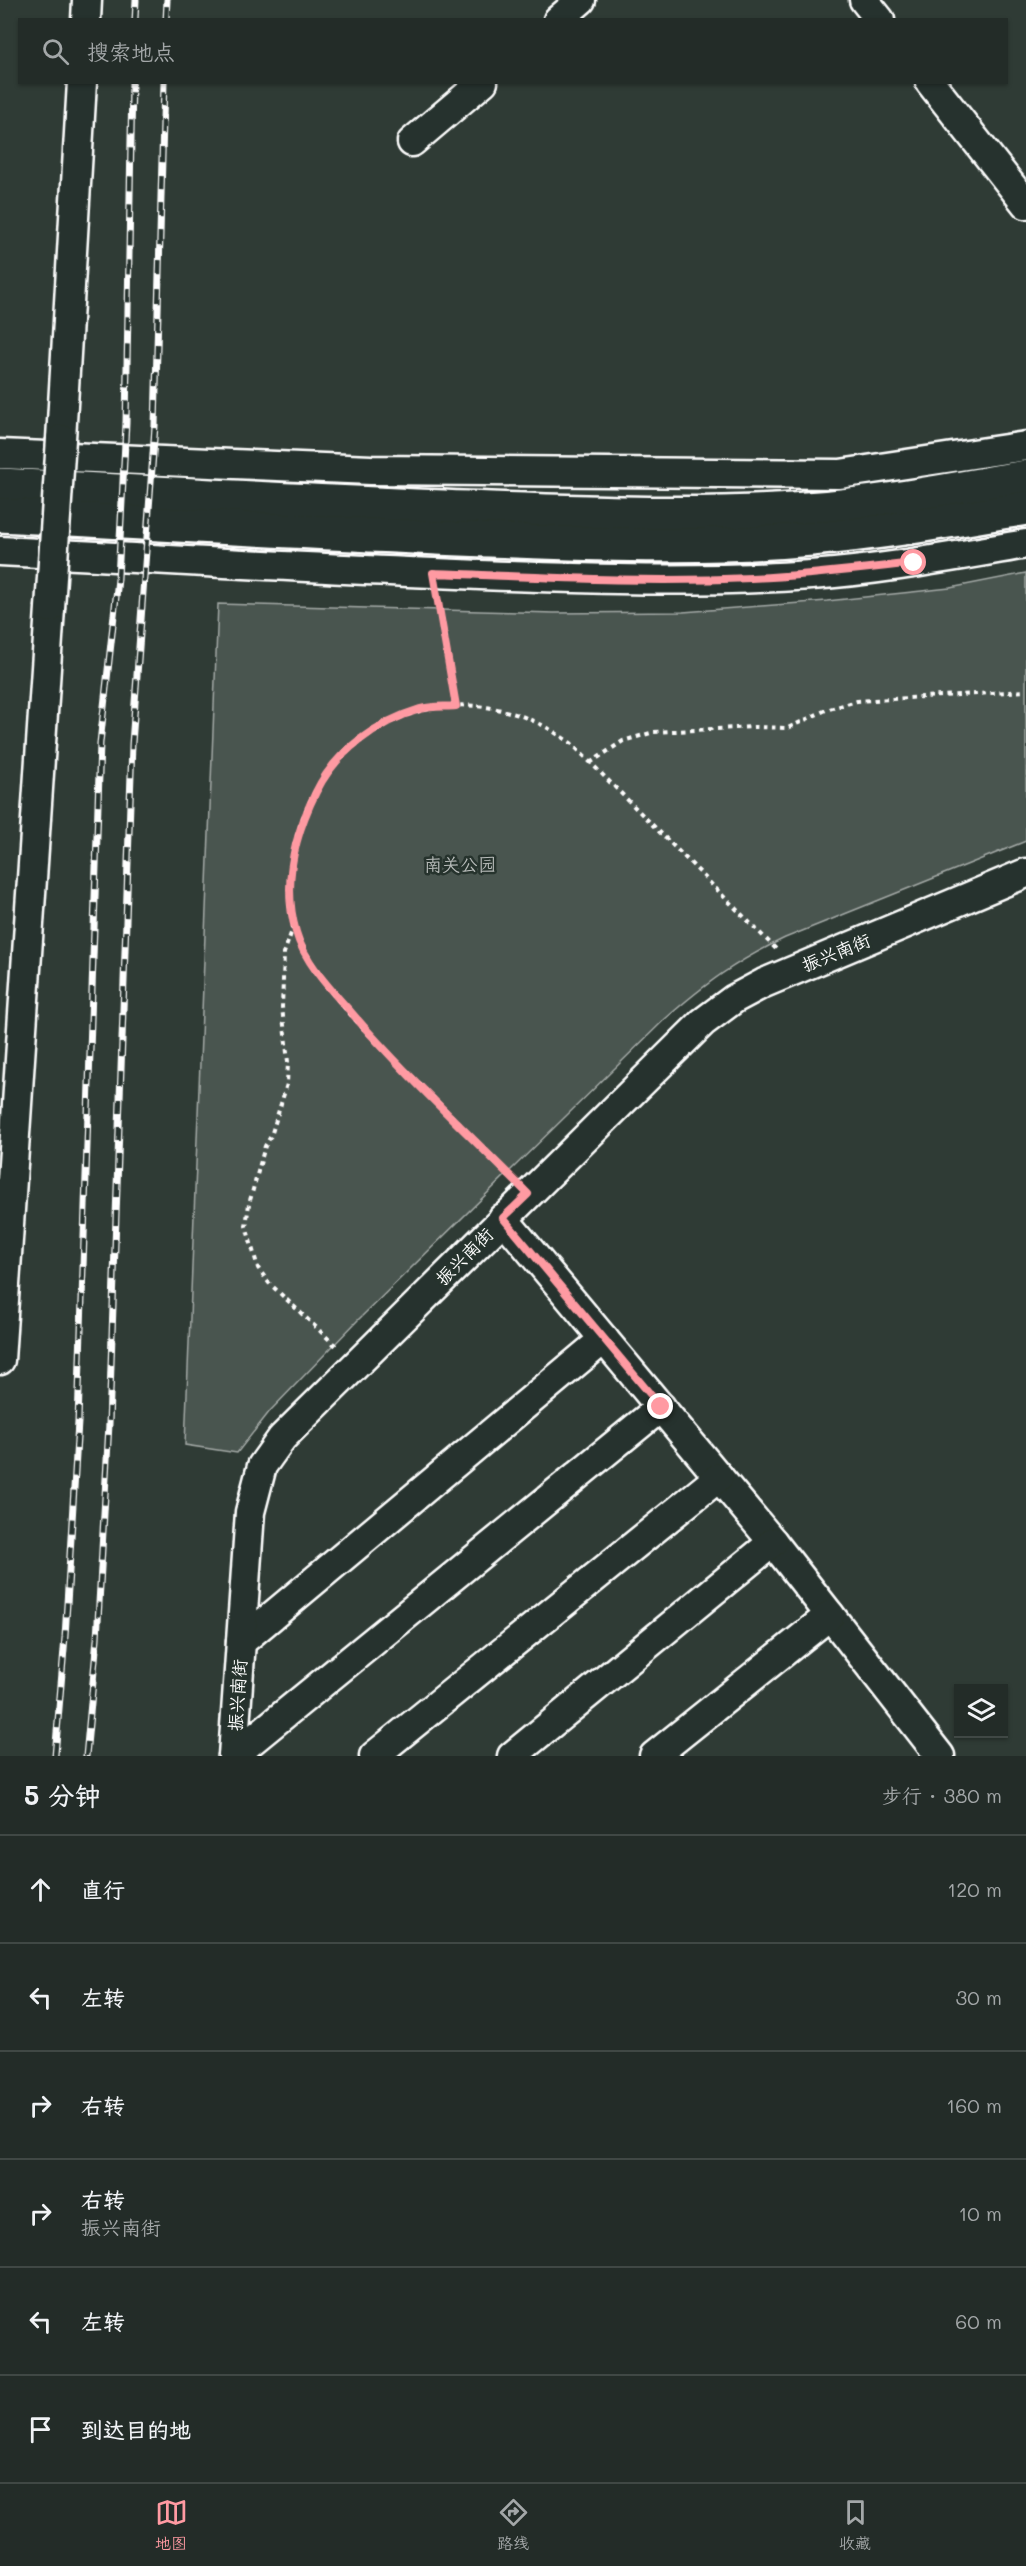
<!DOCTYPE html>
<html lang="zh">
<meta charset="utf-8">
<style>
body{margin:0;font-family:Mali,"LXGW WenKai TC",sans-serif;background:#2f3834;color:#f1f3f6}
.controls{position:absolute;right:18px;bottom:18px;display:grid;overflow:hidden;border-radius:0px;box-shadow:0 2px 4px #0004}
.controls button{width:54px;height:54px;display:grid;place-items:center;padding:0;border:0;border-bottom:2px solid #404845;background:#232c28;color:#f1f3f6;font:30px sans-serif}
.stop{position:absolute;width:18px;height:18px;margin:-14px;border:4px solid #ff9aa2;border-radius:50%;background:#fff}
.stop.end{background:#ff9aa2;border-color:#fff;box-shadow:0 2px 6px #0008}
.list{margin:0;padding:0;list-style:none}
h2{display:flex;justify-content:space-between;align-items:center;height:78px;margin:0;padding:0 24px;font-size:26px}
h2 small{font-size:20px;font-weight:400;color:#a3a7a8}
.list li{display:grid;grid-template-columns:39px 1fr auto;gap:18px;align-items:center;box-sizing:border-box;height:108px;padding:0 24px;border-top:2px solid #404845}
.list b{display:block;font-size:22px;white-space:nowrap}
.list p{margin:0;font-size:20px;white-space:nowrap;color:#a3a7a8}
.list em{font-size:20px;font-style:normal;color:#a3a7a8}
.icon{flex:none;width:33px;height:33px;fill:none;stroke:currentColor;stroke-width:2;stroke-linecap:round;stroke-linejoin:round}
.map{position:relative;flex:none;width:1026px;height:1756px;overflow:hidden}
.search{position:absolute;background:#232c28;box-shadow:0 2px 4px #0004;left:18px;right:18px;top:18px;height:66px;display:flex;align-items:center;gap:15px;box-sizing:border-box;padding:0 21px;border-radius:0px;color:#a3a7a8;font-size:22px}
.sheet{height:726px;background:#232c28}
nav{display:flex;justify-content:space-around;align-items:center;box-sizing:border-box;height:84px;border-top:2px solid #404845;background:#232c28;font-size:16px;color:#a3a7a8}
nav a{display:grid;justify-items:center;gap:3px}
nav .on{color:#ff9aa2}
.map>svg:first-child{display:block}
.green{fill:#4a544f;stroke:#a4aaa7;stroke-width:1.5}
.lines{fill:none;stroke-linecap:round;stroke-linejoin:round}
.minor-casing{stroke:#fff;stroke-width:33}
.major-casing{stroke:#fff;stroke-width:38}
.path{stroke:#fff;stroke-width:4;stroke-dasharray:4.5 4.5;stroke-linecap:butt}
.minor{stroke:#26332d;stroke-width:28}
.major{stroke:#26332d;stroke-width:33}
.rail-casing{stroke:#fff;stroke-width:7}
.rail{stroke:#26332d;stroke-width:4.5;stroke-dasharray:14;stroke-linecap:butt}
.minor-bridge-casing{stroke:#fff;stroke-width:33;stroke-linecap:butt}
.minor-bridge{stroke:#26332d;stroke-width:28}
.route{stroke:#ff9aa2;stroke-width:8}
.labels{text-anchor:middle;dominant-baseline:central;stroke-width:5;stroke-linejoin:round;paint-order:stroke}
.park-label{font-size:18px;fill:#b7bbb9;stroke:#26332d}
.street-label{font-size:18px;fill:#fff;stroke:#26332d}
</style>
<div class="map">
<svg width="1026" height="1756" viewBox="0 0 1026 1756">
<rect width="100%" height="100%" fill="#2f3b35"/>
<filter id="ink" filterUnits="userSpaceOnUse"><feTurbulence type="fractalNoise" baseFrequency=".0167" numOctaves="2"/><feDisplacementMap in="SourceGraphic" scale="12" xChannelSelector="R" yChannelSelector="G"/><feConvolveMatrix kernelMatrix="1 2 1 2 8 2 1 2 1" color-interpolation-filters="sRGB"/></filter>
<g filter="url(#ink)">
<!-- green -->
<path class="green" d="M1026 573V841L785 938C736 961 706 983 665 1019L358 1320 270 1411 237 1453 185 1445 218 604 554 613 683 612 827 601 950 588Z"/>
<g class="lines">
<defs>
<g id="minor">
<path d="M864 0 880 20"/>
<path d="M86 20 87 0"/>
<path d="M558 20 581 0"/>
<path d="M930 82 1026 204"/>
<path d="M412 142 483 82"/>
<path d="M61 439 82 82"/>
<path d="M0 454 371 470 840 474 1026 446"/>
<path d="M0 551C160 559 320 569 480 575 590 579 701 583 811 575 883 570 955 556 1026 544"/>
<path d="M503 1218 773 1542 940 1756"/>
<path d="M0 1360 50 608"/>
<path d="M241 1642 604 1339"/>
<path d="M233 1756 250 1512 262 1466 282 1438 703 1022 734 999 764 983 1026 873"/>
<path d="M233 1756 661 1407"/>
<path d="M374 1756 719 1477"/>
<path d="M512 1756 773 1542"/>
<path d="M654 1756 830 1615"/>
</g>
<g id="major">
<path d="M0 485C164 493 327 503 491 509 596 513 701 517 806 509 880 504 953 489 1026 477"/>
<path d="M0 515C164 524 327 534 491 540 597 544 705 549 811 539 883 533 955 520 1026 508"/>
</g>
</defs>
<!-- minor casing -->
<use href="#minor" class="minor-casing"/>
<!-- major casing -->
<use href="#major" class="major-casing"/>
<!-- path -->
<g class="path">
<path d="M438 600 456 706"/>
<path d="M590 763 623 741 654 732 755 727 788 728 826 710 857 701 1026 691"/>
<path d="M294 925 284 953 282 1007 288 1062 287 1084 271 1136 265 1146 249 1204 246 1226 258 1268 269 1283 336 1346"/>
<path d="M510 1176C475 1140 440 1105 404 1069 365 1030 319 987 297 935 285 906 289 867 297 837 326 729 438 674 540 724 551 729 561 737 571 743L776 949"/>
</g>
<!-- minor -->
<use href="#minor" class="minor"/>
<!-- major -->
<use href="#major" class="major"/>
<defs>
<g id="rail">
<path d="M135 20 136 0"/>
<path d="M166 20 167 0"/>
<path d="M55 1756 65 1637 78 1422 100 743 118 579 126 423 132 82"/>
<path d="M86 1756 97 1639 109 1424 132 744 155 426 164 82"/>
</g>
</defs>
<!-- rail casing -->
<use href="#rail" class="rail-casing"/>
<!-- rail -->
<use href="#rail" class="rail"/>
<defs>
<path id="minor-bridge" d="M50 608 61 439"/>
</defs>
<!-- minor-bridge casing -->
<use href="#minor-bridge" class="minor-bridge-casing"/>
<!-- minor-bridge -->
<use href="#minor-bridge" class="minor-bridge"/>
</g>
</g>
<g class="lines" filter="url(#ink)">
<!-- route -->
<path class="route" d="M661 1407 503 1218 528 1194C468 1133 405 1075 350 1011 330 989 304 961 296 932 282 884 294 836 316 792 336 751 377 722 420 709 431 706 445 707 456 706L433 573C539 577 645 583 751 578 806 576 860 569 914 563"/>
</g>
<g class="labels">
<!-- park labels -->
<g class="park-label">
<text x="460" y="864">南关公园</text>
</g>
<!-- street labels -->
<g class="street-label">
<text transform="translate(836 952) rotate(-22)">振兴南街</text>
<text transform="translate(464 1256) rotate(-45)">振兴南街</text>
<text transform="translate(237 1695) rotate(-86)">振兴南街</text>
</g>
</g>
</svg>
<div class="controls">
<button><svg class="icon" aria-label="layers" viewBox="0 0 24 24"><path d="M12 4l9 5-9 5-9-5zM3 14l9 5 9-5"/></svg></button>
</div>
<div class="stop" style="left:914px;top:563px"></div>
<div class="stop end" style="left:661px;top:1407px"></div>
<div class="search"><svg class="icon" aria-label="search" viewBox="0 0 24 24"><circle cx="10" cy="10" r="6"/><path d="M15 15l6 6"/></svg>搜索地点</div>
</div>
<section class="sheet">
<h2>5 分钟<small>步行 · 380 m</small></h2>
<ul class="list">
<li><svg class="icon" aria-label="ahead" viewBox="0 0 24 24"><path d="M12 20V5M6 11l6-6 6 6"/></svg><div><b>直行</b></div><em>120 m</em></li>
<li><svg class="icon" aria-label="left" viewBox="0 0 24 24"><path d="M17 20v-9H6M10 6l-5 5 5 5"/></svg><div><b>左转</b></div><em>30 m</em></li>
<li><svg class="icon" aria-label="right" viewBox="0 0 24 24"><path d="M7 20v-9h11M14 6l5 5-5 5"/></svg><div><b>右转</b></div><em>160 m</em></li>
<li><svg class="icon" aria-label="right" viewBox="0 0 24 24"><path d="M7 20v-9h11M14 6l5 5-5 5"/></svg><div><b>右转</b><p>振兴南街</p></div><em>10 m</em></li>
<li><svg class="icon" aria-label="left" viewBox="0 0 24 24"><path d="M17 20v-9H6M10 6l-5 5 5 5"/></svg><div><b>左转</b></div><em>60 m</em></li>
<li><svg class="icon" aria-label="arrive" viewBox="0 0 24 24"><path d="M6 21V4h12l-3 4 3 4H6"/></svg><div><b>到达目的地</b></div></li>
</ul>
</section>
<nav>
<a class="on"><svg class="icon" aria-label="map" viewBox="0 0 24 24"><path d="M3 6l6-2 6 2 6-2v14l-6 2-6-2-6 2zM9 4v14M15 6v14"/></svg>地图</a>
<a><svg class="icon" aria-label="directions" viewBox="0 0 24 24"><path d="M12 3l9 9-9 9-9-9zM9 14v-3h6M13 9l2 2-2 2"/></svg>路线</a>
<a><svg class="icon" aria-label="saved" viewBox="0 0 24 24"><path d="M7 4h10v16l-5-4-5 4z"/></svg>收藏</a>
</nav>
